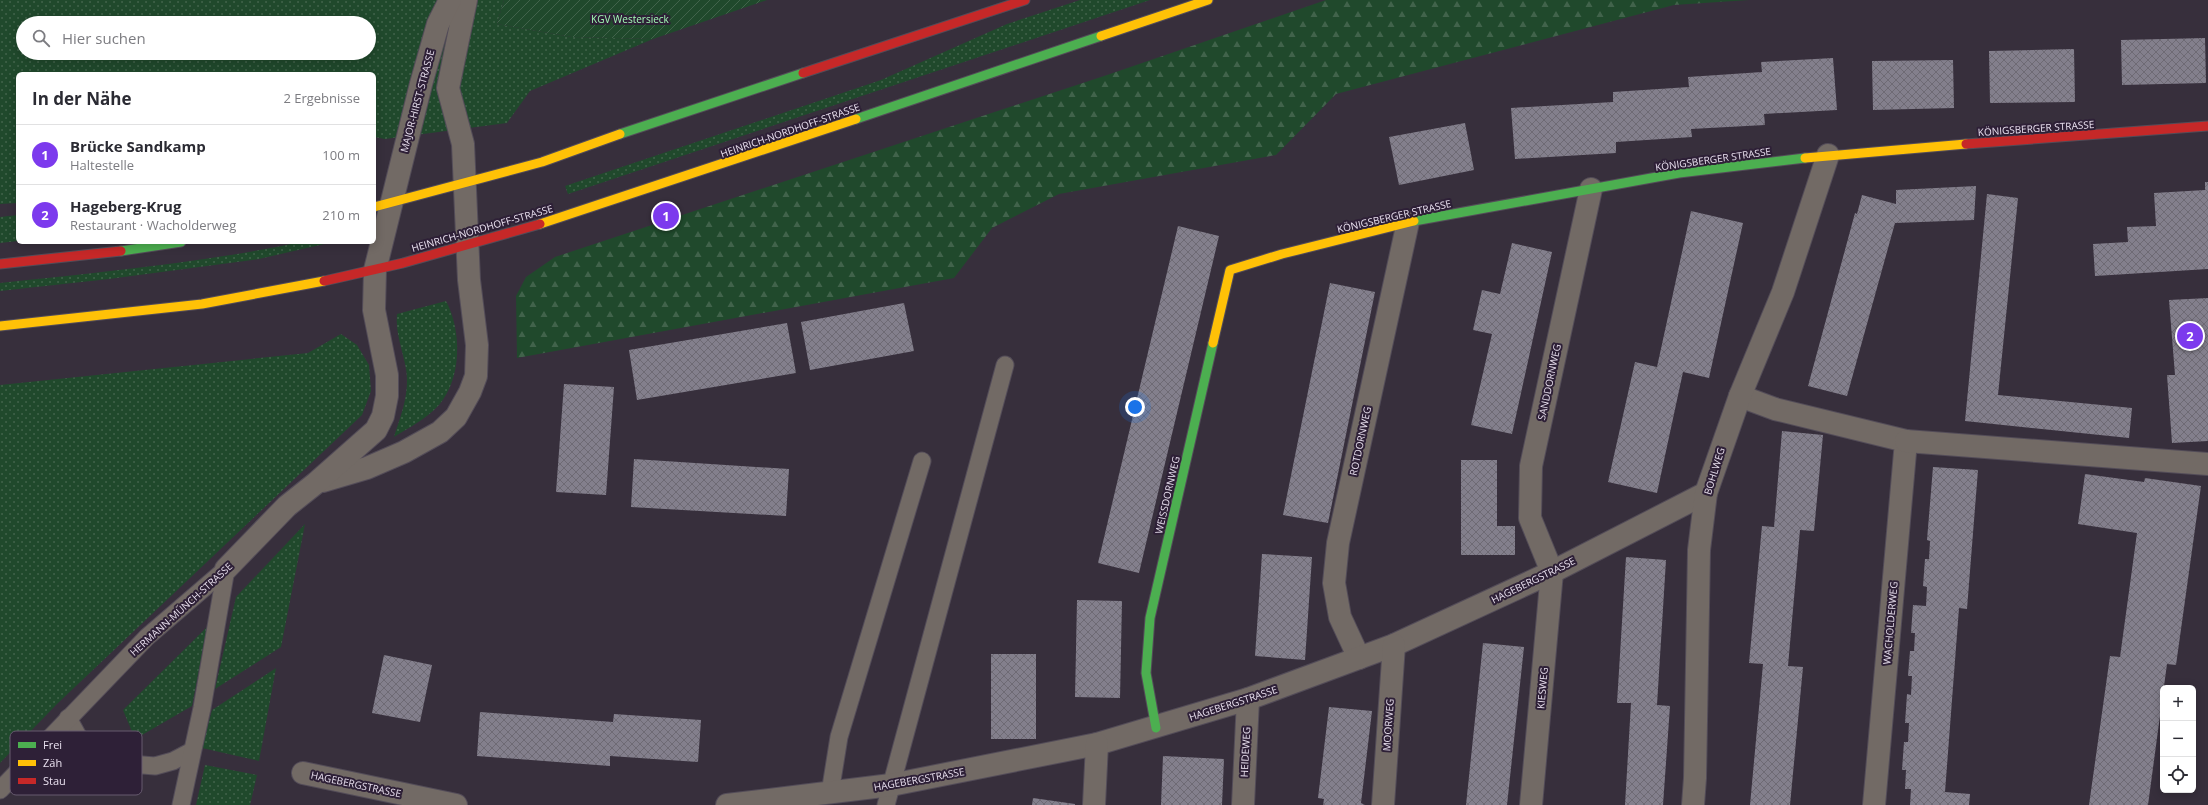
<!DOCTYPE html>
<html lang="de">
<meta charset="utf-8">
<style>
body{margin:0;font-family:"Open Sans",sans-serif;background:#f7f7f7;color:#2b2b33}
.controls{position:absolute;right:12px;bottom:12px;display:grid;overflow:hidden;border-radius:6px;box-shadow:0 2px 10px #0003}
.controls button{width:36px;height:36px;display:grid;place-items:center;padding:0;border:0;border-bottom:1px solid #e1e1e2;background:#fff;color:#2b2b33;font:20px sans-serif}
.you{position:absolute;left:1135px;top:407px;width:14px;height:14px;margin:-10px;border:3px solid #fff;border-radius:50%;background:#1a73e8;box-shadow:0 0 0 6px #1a73e833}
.badge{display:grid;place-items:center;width:26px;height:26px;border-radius:50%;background:#7c3aed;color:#fff;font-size:13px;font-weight:700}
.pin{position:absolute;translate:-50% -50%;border:2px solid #fff;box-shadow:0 1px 4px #0006}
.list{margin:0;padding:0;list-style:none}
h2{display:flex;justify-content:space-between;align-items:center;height:52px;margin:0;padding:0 16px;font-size:17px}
h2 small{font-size:13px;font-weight:400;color:#7c7c81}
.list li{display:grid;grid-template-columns:26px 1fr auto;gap:12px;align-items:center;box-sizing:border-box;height:60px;padding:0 16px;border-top:1px solid #e1e1e2}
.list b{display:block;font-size:15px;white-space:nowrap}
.list p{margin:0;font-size:13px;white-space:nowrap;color:#7c7c81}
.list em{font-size:13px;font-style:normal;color:#7c7c81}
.icon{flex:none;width:22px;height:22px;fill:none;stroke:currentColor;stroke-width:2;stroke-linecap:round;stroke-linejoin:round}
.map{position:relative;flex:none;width:2208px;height:805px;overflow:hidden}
.search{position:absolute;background:#fff;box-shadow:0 2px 10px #0003;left:16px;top:16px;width:360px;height:44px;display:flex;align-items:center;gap:10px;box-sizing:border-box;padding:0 14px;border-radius:22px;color:#7c7c81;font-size:15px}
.panel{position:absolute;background:#fff;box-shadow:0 2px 10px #0003;left:16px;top:72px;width:360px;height:172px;border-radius:6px}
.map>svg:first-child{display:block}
.grass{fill:url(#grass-dots);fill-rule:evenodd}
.forest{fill:url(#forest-firs)}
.garden{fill:url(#garden-furrows)}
.building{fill:url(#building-cross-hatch)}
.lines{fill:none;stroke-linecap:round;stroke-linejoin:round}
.lane-casing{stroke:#534c58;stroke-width:19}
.street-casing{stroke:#534c58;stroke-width:24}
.fast-casing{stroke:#534c58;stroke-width:11}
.slow-casing{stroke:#534c58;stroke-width:11}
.jam-casing{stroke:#534c58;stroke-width:11}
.lane{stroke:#726a65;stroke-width:17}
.street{stroke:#726a65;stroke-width:22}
.fast{stroke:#4caf50;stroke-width:9}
.slow{stroke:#ffc107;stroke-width:9}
.jam{stroke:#c62828;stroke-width:9}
.labels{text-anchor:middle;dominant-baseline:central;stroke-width:4;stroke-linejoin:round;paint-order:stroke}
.park-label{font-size:10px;fill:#a3fcb6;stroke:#2e2037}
.street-label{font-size:10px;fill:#eae1f0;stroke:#2e2037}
.key{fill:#2e2037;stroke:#665a6e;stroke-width:1}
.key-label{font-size:11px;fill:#eae1f0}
</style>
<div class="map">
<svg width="2208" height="805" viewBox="0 0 2208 805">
<defs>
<pattern id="grass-dots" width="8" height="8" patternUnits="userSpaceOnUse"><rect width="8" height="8" fill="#20492c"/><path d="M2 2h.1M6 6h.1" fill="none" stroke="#41634b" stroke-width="1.8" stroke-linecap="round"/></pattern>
<pattern id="forest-firs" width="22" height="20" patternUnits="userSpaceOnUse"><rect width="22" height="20" fill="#20492c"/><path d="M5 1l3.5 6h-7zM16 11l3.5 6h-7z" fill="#41634b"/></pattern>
<pattern id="garden-furrows" width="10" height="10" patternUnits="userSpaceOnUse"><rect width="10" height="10" fill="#20492c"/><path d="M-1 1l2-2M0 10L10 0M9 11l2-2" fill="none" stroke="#41634b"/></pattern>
<pattern id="building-cross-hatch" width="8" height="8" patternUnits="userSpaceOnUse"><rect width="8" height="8" fill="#837f8c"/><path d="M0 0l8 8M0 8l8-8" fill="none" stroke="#6e6a74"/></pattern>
</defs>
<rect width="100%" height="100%" fill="#372f3c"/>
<!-- grass -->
<g class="grass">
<path d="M0 0H504L497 24 572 37 653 39 530 91 507 123 385 139 374 137V74H18V203L0 204ZM23 23H369V53H23Z"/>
<path d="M1080 0H1150L568 194 565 186 881 80 1007 24Z"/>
<path d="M18 215V241L0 243V217Z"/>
<path d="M301 242H333L259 259 109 279 0 291V283C101 272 202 263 301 242Z"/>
<path d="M446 301C462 331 462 378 439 405 426 419 410 427 394 437 401 415 410 393 406 369 403 351 395 332 397 314Z"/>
<path d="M341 334 357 345 369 365 371 391 362 415 57 704 0 763V385L308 353Z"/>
<path d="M305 524 281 647 215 689 236 597Z"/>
<path d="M207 627 192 706 135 739 123 710Z"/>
<path d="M276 668 259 761 202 748 212 710Z"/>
<path d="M205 765 257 775 250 805H196Z"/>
</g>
<!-- forest -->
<path class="forest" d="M1326 0H1749L1674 5 1336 94 1276 155 1059 194 992 228 954 278 517 358 516 296 526 277 555 257 1107 75Z"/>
<!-- garden -->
<path class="garden" d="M504 0H767L653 39 572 37 497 24Z"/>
<!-- building -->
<g class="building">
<path d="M2205 38 2206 83 2122 85 2121 40Z"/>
<path d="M2074 49 2075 102 1990 103 1989 51Z"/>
<path d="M1833 58 1837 110 1764 114 1765 125 1691 129 1692 137 1616 142V153L1515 159 1511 108 1613 102V92L1689 87 1688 77 1762 72 1761 62Z"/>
<path d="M1953 60 1954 108 1873 110 1872 61Z"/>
<path d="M1465 123 1474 170 1399 185 1389 137Z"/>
<path d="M2205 182H2208V269L2095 276 2093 244 2128 242 2127 227 2156 226 2154 193 2205 190Z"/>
<path d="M1976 186 1974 220 1895 223 1847 396 1808 386 1855 213 1857 214 1862 195 1896 204V190Z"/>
<path d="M1987 194 2018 198 1998 395 2132 408 2129 438 1965 421Z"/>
<path d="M1691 211 1743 223 1709 378 1683 372 1657 493 1608 482 1635 362 1657 367Z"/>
<path d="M1178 226 1219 236 1139 573 1098 563Z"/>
<path d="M1512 243 1552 252 1512 434 1471 425 1492 334 1473 330 1482 290 1500 294Z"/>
<path d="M1330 283 1375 292 1328 523 1283 515Z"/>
<path d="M2208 298V441L2172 443 2167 375H2175L2169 300Z"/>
<path d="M904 303 914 351 810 370 801 322Z"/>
<path d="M787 323 796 373 637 400 629 350Z"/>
<path d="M564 384 614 387 606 495 556 492Z"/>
<path d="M1782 431 1823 435 1814 531 1800 530 1788 666 1803 667 1790 805H1750L1763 664 1749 663 1762 526 1774 527Z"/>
<path d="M634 459 789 469 786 516 631 507Z"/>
<path d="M1461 460H1497V526H1515V555H1461Z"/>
<path d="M1933 467 1978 470 1967 609 1959 608 1945 792 1970 794 1969 805H1910L1911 789H1905L1906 770H1902L1904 742H1908L1909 723H1905L1907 694 1911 695 1912 676H1908L1910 651H1914L1915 633H1911L1913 605 1926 606 1927 587 1923 586 1925 559H1929L1930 541 1927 540Z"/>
<path d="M2085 474 2144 482 2145 478 2201 486 2176 665 2167 664 2148 805H2089L2110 656 2120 657 2137 533 2078 524Z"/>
<path d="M1262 554 1312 557 1305 660 1255 656Z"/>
<path d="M1626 557 1666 560 1657 705 1670 706 1663 805H1625L1631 703H1617Z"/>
<path d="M1077 600 1122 601 1120 698 1075 697Z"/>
<path d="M1483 643 1524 647 1507 805H1466Z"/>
<rect x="991" y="654" width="45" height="85"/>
<path d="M384 655 432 665 420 722 372 713Z"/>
<path d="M1329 707 1372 711 1361 803 1365 805H1323L1324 799 1318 798Z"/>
<path d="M480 712 613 722 614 714 701 720 698 762 610 756V766L477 756Z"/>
<path d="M1163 756 1224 759 1222 805H1161Z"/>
<path d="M1033 798 1075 804V805H1032Z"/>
</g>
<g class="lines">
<defs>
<g id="lane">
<path d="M68 718 84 747 118 763 155 766 173 761 192 751"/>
<path d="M0 790 147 637 226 569"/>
<path d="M830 793 839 737 922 461"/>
<path d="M181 805 202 708 226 569"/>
<path d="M886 805 1005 365"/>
</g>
<g id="street">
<path d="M1740 396 1775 409 1906 441 1874 805"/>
<path d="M1906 441 2208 464"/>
<path d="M323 481 367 468 404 452 440 432 456 417 470 392 476 376 477 345 469 280 463 144 448 88 466 0"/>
<path d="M226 569 287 506 316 483 376 430 383 416 387 396V375L374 310 375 270 421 84 438 24 450 0"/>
<path d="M1359 658 1340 617 1334 583 1338 543 1408 222"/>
<path d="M303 773 456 805"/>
<path d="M727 805 891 785 1097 744 1248 699 1394 645 1552 572 1706 493"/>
<path d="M1094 805 1097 744"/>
<path d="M1243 805 1248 699"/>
<path d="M1383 805 1394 645"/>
<path d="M1531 805 1552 572 1530 518 1531 466 1591 189"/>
<path d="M1693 805 1695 778 1699 550 1706 493 1740 396 1783 292 1828 155"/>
</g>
<g id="fast">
<path d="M856 119 1101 36"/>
<path d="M620 134 803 73"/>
<path d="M1414 221 1679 173 1805 158"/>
<path d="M121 251 181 242"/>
<path d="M1156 728 1146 673 1150 618 1213 343"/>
</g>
<g id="slow">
<path d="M1101 36 1208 0"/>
<path d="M1805 158 1966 144"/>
<path d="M374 207 542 162 620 134"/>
<path d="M540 224 856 119"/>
<path d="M0 326 202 304 324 281"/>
<path d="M1213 343 1230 270 1282 254 1414 221"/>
</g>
<g id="jam">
<path d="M803 73 1025 0"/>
<path d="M1966 144 2208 126"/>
<path d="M0 264 121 251"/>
<path d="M324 281 403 263 540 224"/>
</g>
</defs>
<!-- lane casing -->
<use href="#lane" class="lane-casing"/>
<!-- street casing -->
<use href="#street" class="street-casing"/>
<!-- fast casing -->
<use href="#fast" class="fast-casing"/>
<!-- slow casing -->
<use href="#slow" class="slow-casing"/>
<!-- jam casing -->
<use href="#jam" class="jam-casing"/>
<!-- lane -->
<use href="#lane" class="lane"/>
<!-- street -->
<use href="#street" class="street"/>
<!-- fast -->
<use href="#fast" class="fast"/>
<!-- slow -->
<use href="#slow" class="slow"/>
<!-- jam -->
<use href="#jam" class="jam"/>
</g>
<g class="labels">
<!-- park labels -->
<g class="park-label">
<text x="630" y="19">KGV Westersieck</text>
</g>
<!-- street labels -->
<g class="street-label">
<text transform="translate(417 101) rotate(-75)">MAJOR-HIRST-STRASSE</text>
<text transform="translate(2036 128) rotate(-4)">KÖNIGSBERGER STRASSE</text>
<text transform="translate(790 130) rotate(-19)">HEINRICH-NORDHOFF-STRASSE</text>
<text transform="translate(1713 159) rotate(-8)">KÖNIGSBERGER STRASSE</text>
<text transform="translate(1394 216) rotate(-13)">KÖNIGSBERGER STRASSE</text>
<text transform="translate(482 228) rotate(-16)">HEINRICH-NORDHOFF-STRASSE</text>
<text transform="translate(1549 382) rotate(-78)">SANDDORNWEG</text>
<text transform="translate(1360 441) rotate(-78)">ROTDORNWEG</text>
<text transform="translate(1714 471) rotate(-73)">BOHLWEG</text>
<text transform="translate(1167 495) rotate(-77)">WEISSDORNWEG</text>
<text transform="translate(1533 580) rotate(-26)">HAGEBERGSTRASSE</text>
<text transform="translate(181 609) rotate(-42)">HERMANN-MÜNCH-STRASSE</text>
<text transform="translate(1890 623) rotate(-85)">WACHOLDERWEG</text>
<text transform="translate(1542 688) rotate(-85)">KIESWEG</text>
<text transform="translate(1233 703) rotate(-18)">HAGEBERGSTRASSE</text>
<text transform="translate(1388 725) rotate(-86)">MOORWEG</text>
<text transform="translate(1245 752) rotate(-87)">HEIDEWEG</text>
<text transform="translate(919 779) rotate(-10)">HAGEBERGSTRASSE</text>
<text transform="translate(356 784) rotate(12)">HAGEBERGSTRASSE</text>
</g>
</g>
<!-- legend -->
<rect x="10" y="731" width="132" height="64" rx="6" class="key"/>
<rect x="18" y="742" width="18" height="6" fill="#4caf50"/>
<rect x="18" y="760" width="18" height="6" fill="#ffc107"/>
<rect x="18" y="778" width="18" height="6" fill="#c62828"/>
<g class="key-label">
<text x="43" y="749">Frei</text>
<text x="43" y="767">Zäh</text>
<text x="43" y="785">Stau</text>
</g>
</svg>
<div class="controls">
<button>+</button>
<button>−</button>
<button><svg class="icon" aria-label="locate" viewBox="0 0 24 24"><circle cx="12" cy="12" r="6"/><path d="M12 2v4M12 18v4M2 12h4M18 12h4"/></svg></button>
</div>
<div class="you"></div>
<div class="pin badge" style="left:666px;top:216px">1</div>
<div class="pin badge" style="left:2190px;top:336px">2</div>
<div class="search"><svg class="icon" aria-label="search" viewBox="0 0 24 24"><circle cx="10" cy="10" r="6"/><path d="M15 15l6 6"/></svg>Hier suchen</div>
<section class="panel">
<h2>In der Nähe<small>2 Ergebnisse</small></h2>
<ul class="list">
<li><span class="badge">1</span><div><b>Brücke Sandkamp</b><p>Haltestelle</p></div><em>100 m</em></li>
<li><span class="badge">2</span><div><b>Hageberg-Krug</b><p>Restaurant · Wacholderweg</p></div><em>210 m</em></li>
</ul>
</section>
</div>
